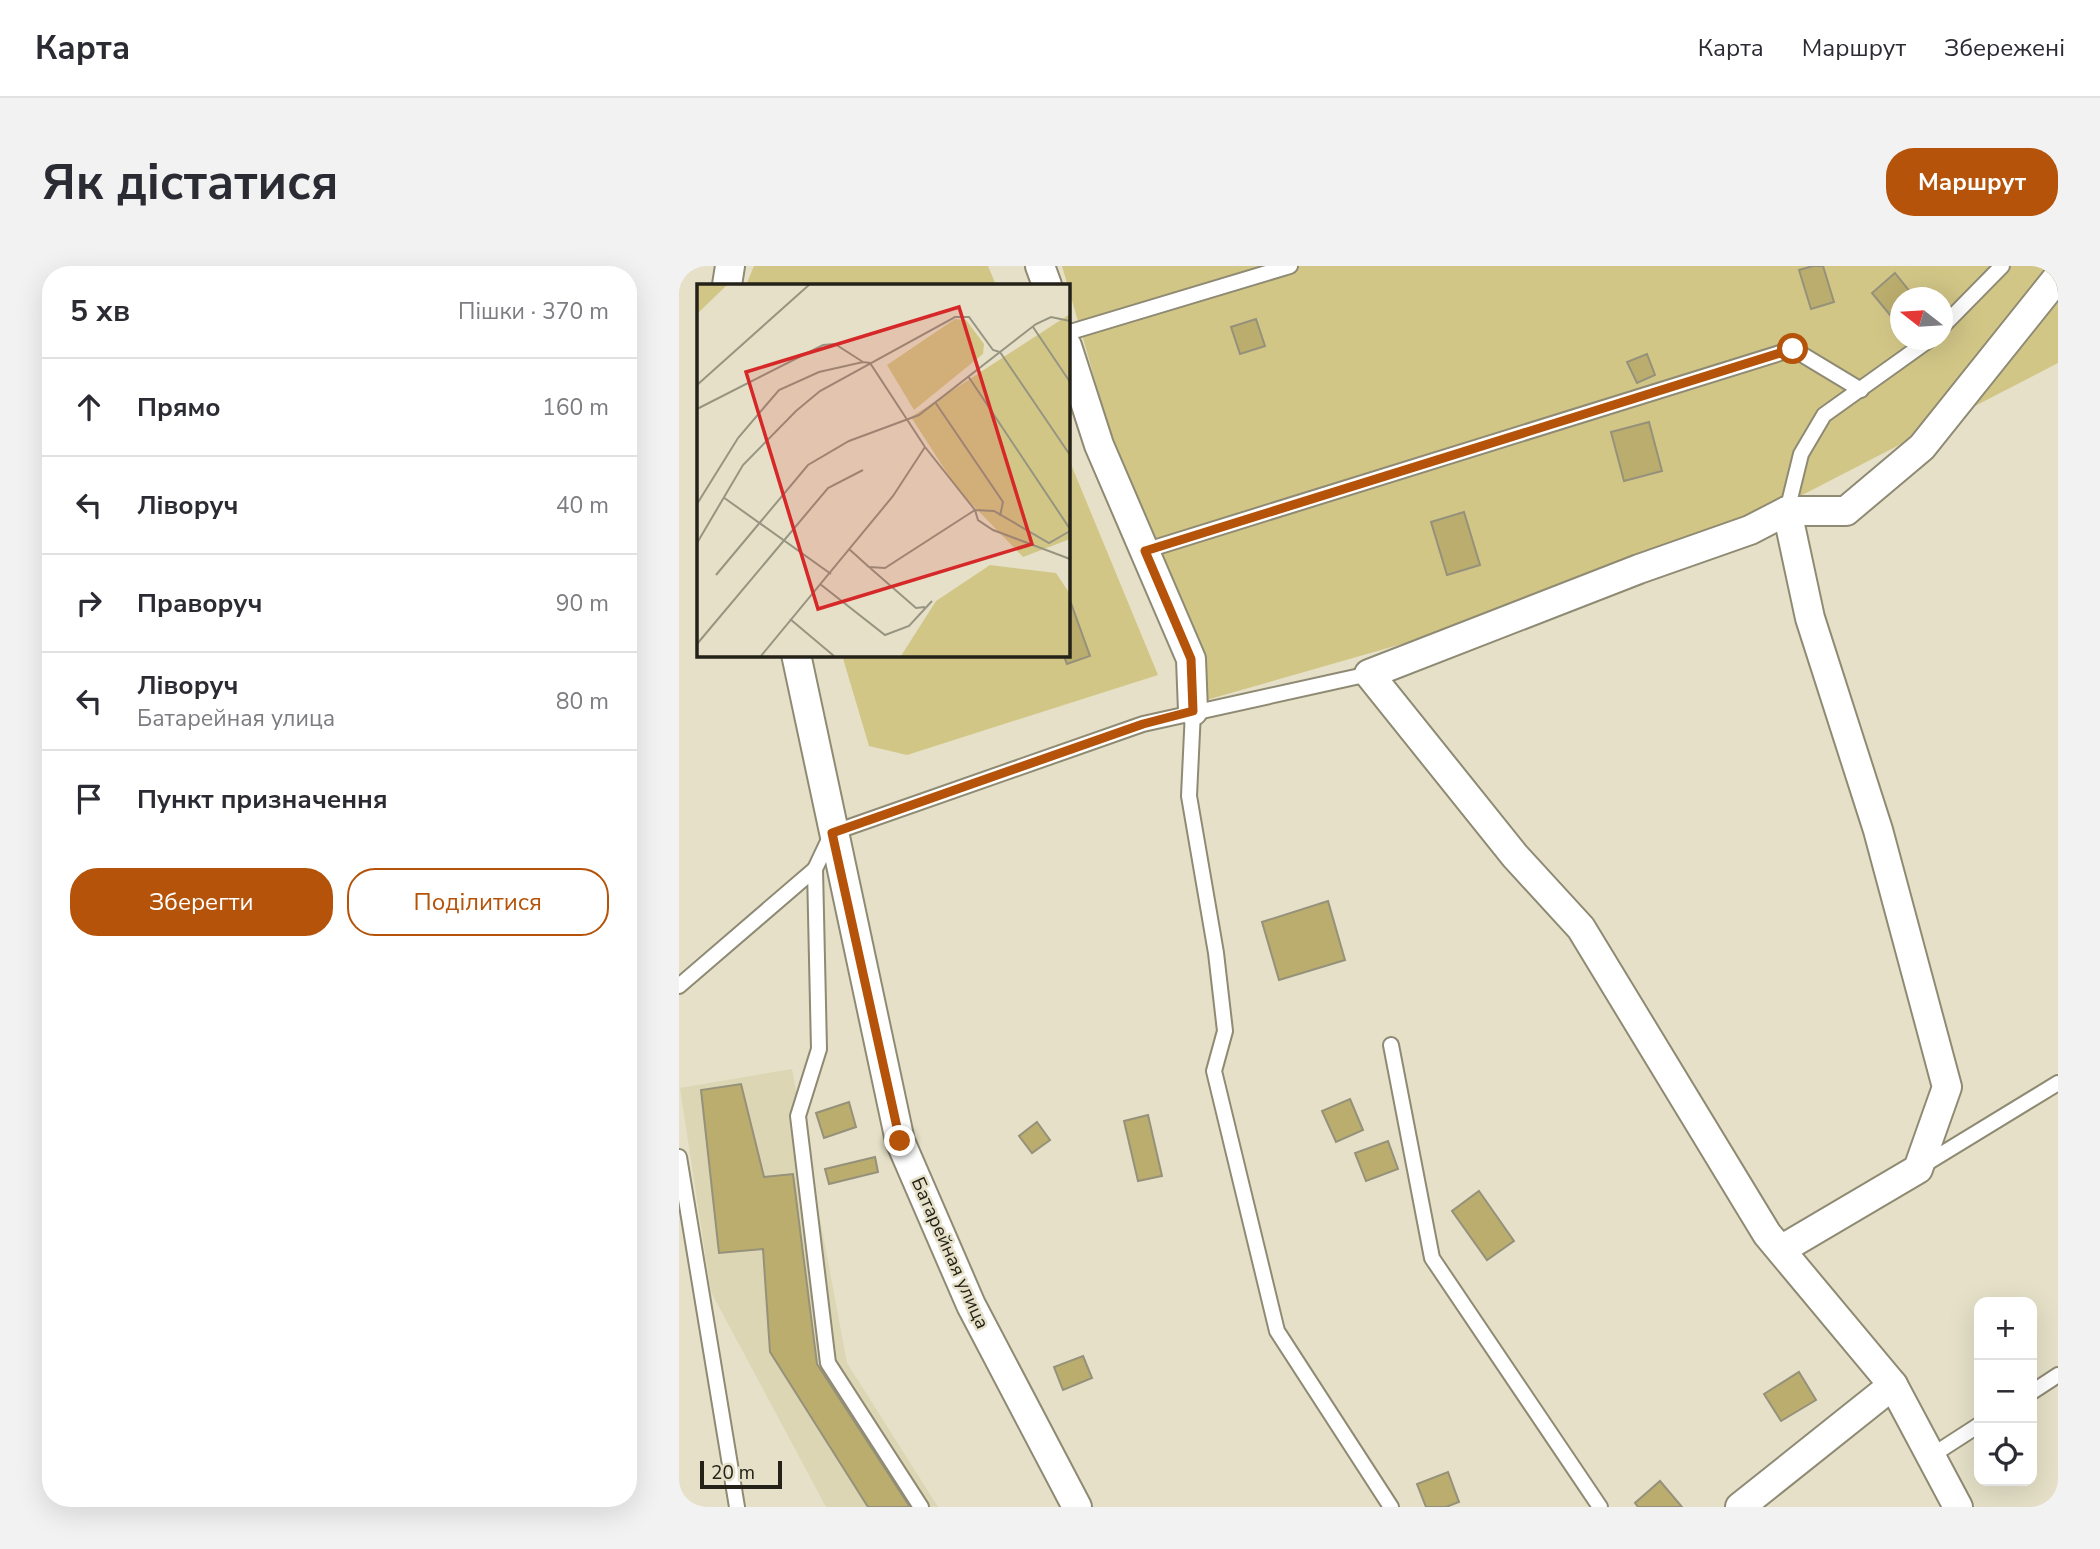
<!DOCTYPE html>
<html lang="uk">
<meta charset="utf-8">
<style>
body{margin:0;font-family:"Nunito Sans",sans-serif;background:#f2f2f3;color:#2b2b33}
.controls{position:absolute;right:21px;bottom:21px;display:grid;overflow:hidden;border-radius:14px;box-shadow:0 7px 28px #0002}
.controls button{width:63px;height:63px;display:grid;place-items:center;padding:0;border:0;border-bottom:2px solid #e1e1e2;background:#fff;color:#2b2b33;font:35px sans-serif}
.compass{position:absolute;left:1211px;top:21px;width:63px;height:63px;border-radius:50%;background:#fff;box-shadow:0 7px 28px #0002;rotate:287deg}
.scale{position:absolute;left:21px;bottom:18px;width:82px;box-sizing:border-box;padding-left:7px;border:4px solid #232118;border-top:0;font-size:19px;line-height:24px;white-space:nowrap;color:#232118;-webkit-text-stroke:5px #e5e0c7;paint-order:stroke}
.stop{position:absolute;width:21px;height:21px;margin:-16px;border:5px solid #b45309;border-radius:50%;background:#fff}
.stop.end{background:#b45309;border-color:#fff;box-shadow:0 2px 7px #0008}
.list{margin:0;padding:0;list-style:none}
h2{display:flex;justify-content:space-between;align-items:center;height:91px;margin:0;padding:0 28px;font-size:30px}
h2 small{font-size:23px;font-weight:400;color:#7c7c81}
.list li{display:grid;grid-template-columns:46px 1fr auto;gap:21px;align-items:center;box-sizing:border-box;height:98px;padding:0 28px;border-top:2px solid #e1e1e2}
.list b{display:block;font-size:26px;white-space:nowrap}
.list p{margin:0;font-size:23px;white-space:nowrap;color:#7c7c81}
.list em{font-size:23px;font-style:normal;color:#7c7c81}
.actions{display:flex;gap:14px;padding:21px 28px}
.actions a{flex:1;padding:16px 0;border:2px solid #b45309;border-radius:28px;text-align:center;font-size:24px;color:#b45309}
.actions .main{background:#b45309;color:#fff}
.icon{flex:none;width:38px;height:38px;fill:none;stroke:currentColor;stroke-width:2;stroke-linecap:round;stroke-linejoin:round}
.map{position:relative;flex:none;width:1379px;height:1241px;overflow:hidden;border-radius:28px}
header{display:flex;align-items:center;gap:42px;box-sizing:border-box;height:98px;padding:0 35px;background:#fff;border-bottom:2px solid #e1e1e2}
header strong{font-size:33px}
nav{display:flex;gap:38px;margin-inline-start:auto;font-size:24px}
.intro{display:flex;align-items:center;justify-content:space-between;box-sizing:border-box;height:168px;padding:0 42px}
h1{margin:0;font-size:49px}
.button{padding:18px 32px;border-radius:28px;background:#b45309;color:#fff;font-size:24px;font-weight:700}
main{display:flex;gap:42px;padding:0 42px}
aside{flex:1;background:#fff;border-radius:28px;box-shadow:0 7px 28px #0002}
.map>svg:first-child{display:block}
.built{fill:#dcd6b5}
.green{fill:#d2c687;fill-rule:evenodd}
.building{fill:#baad6d;stroke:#95917a;stroke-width:2}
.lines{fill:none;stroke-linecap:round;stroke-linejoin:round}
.service-casing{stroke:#8e8a73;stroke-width:18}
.minor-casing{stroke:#8e8a73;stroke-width:32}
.service{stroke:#fff;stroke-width:14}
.minor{stroke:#fff;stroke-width:28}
.route{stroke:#b45309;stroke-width:9}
.labels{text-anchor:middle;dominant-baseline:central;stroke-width:5;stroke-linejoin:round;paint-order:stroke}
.street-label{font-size:19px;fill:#232118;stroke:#e5e0c7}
.inset-road{fill:none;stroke:#979481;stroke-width:2}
.view{fill:#d62828;fill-opacity:0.15;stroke:#d62828;stroke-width:3.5}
.inset-edge{fill:none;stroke:#232118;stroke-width:3.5}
</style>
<header>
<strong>Карта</strong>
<nav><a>Карта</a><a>Маршрут</a><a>Збережені</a></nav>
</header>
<div class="intro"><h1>Як дістатися</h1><a class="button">Маршрут</a></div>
<main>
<aside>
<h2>5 хв<small>Пішки · 370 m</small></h2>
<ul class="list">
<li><svg class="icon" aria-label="ahead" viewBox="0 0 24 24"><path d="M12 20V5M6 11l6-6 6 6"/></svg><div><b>Прямо</b></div><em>160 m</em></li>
<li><svg class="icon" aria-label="left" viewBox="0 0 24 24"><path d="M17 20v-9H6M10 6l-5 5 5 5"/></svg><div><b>Ліворуч</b></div><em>40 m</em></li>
<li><svg class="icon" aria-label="right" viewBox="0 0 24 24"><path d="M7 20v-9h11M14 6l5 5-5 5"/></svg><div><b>Праворуч</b></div><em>90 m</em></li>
<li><svg class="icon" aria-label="left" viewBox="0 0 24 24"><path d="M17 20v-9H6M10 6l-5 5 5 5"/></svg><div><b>Ліворуч</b><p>Батарейная улица</p></div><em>80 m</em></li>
<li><svg class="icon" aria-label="arrive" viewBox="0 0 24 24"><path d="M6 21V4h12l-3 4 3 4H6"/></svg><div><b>Пункт призначення</b></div></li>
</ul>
<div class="actions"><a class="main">Зберегти</a><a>Поділитися</a></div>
</aside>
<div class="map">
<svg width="1379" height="1241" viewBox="0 0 1379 1241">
<rect width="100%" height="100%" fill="#e5e0c7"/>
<!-- built -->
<path class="built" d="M113 803 168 1097 259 1241H147L32 1026 1 822Z"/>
<!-- green -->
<g class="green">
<path d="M75 0H309L317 19H67Z"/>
<path d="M383 0H1379V97L974 306 510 439ZM1222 32H1264V74H1222Z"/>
<path d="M389 191 479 409 228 489 190 480 163 389 388 388Z"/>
</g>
<!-- building -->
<g class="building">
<path d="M1134 0H1144L1155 36 1132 43 1120 4Z"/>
<path d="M1216 7 1236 32H1222L1220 60 1193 27Z"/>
<path d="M577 53 586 80 561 88 552 61Z"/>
<path d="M968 88 976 109 958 117 948 96Z"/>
<path d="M970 156 983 205 945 215 932 166Z"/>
<path d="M785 246 801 299 768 309 752 256Z"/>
<path d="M388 326 411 390 388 398 384 388H388Z"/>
<path d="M649 635 666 694 600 714 583 656Z"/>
<path d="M62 818 85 911 114 908 138 1098 231 1241H189L91 1086 84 983 40 987 22 824Z"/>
<path d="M671 833 684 864 657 876 643 845Z"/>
<path d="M170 836 177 861 145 872 137 847Z"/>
<path d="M469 849 483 910 459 915 445 855Z"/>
<path d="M358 856 371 874 353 887 340 870Z"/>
<path d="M709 875 719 903 687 915 676 887Z"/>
<path d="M196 891 199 906 150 918 146 903Z"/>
<path d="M800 925 835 975 808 994 773 945Z"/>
<path d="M404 1090 413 1112 384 1124 375 1101Z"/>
<path d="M1120 1106 1137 1134 1102 1155 1085 1128Z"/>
<path d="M769 1206 780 1236 767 1241H747L738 1218Z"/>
<path d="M981 1215 1003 1241H959L956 1237Z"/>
</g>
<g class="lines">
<defs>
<g id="service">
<path d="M1264 60 1323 0"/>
<path d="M388 67 611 0"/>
<path d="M1108 245 1122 188 1145 149 1250 74"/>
<path d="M465 285 1114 83 1182 124"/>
<path d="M514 445 510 530 537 687 546 765 535 805 598 1065 712 1241"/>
<path d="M0 720 136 603"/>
<path d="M712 779 753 992 921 1241"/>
<path d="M0 891 58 1241"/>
<path d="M1243 900 1379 817"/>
<path d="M1353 1126 1379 1109"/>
<path d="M1252 1190 1300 1159"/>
<path d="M242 1241 149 1097 119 850 140 783 136 603 153 567 464 458 690 408"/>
</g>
<g id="minor">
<path d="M361 0 368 19"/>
<path d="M48 19 51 0"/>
<path d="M388 80 420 179 512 393 514 445"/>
<path d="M1108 245 1071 264 960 303 690 408 836 590 902 662 1088 968 1214 1119 1279 1241"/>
<path d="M117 388 221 875 292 1039 398 1241"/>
<path d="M1110 979 1239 903 1268 821 1199 564 1131 352 1108 245H1167L1243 181 1379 11"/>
<path d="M1061 1241 1214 1119"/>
</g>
</defs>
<!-- service casing -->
<use href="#service" class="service-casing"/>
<!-- minor casing -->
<use href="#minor" class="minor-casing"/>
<!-- service -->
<use href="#service" class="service"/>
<!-- minor -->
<use href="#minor" class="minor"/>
</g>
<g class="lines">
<!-- route -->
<path class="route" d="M221 875 153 567 464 458 514 445 512 393 466 285 1114 83"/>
</g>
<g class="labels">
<!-- street labels -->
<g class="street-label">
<text transform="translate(271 987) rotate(66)">Батарейная улица</text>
</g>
</g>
<!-- overview -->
<g transform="translate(18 18)">
<rect width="373" height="373" fill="#e5e0c7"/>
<path d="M0 0H31L0 30ZM373 30V255L326 273 261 206 214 133ZM258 35 269 36 287 60 286 70 217 126 190 81ZM293 281 359 289 373 310V372H204L239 317Z" fill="#d2c687"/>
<path class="inset-road" d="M336 43 373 98M271 92 373 245M0 101 113 0M238 118 306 218 303 232M0 125 126 61 138 60 166 78M26 213 134 290M0 220 41 154 82 106 122 88 166 78 173 79 228 163 278 226 297 227 352 259 373 247M0 259 46 181 99 127 123 107 258 33H272L296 66 303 68 373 171M152 265 172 283 188 284 278 226 281 236 296 246 373 275M172 283 219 324 228 323M19 291 111 181 152 157 222 131 339 40 354 33 373 37M123 300 188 351 212 342 235 317M93 335 137 372M0 360 131 204 166 186M64 372 196 212 228 163"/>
<path class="view" d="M262 23 335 260 121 325 49 88Z"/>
<rect width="373" height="373" class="inset-edge"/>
</g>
</svg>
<div class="controls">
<button>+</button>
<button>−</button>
<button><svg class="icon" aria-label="locate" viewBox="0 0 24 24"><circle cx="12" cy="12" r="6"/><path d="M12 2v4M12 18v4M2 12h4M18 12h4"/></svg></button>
</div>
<svg class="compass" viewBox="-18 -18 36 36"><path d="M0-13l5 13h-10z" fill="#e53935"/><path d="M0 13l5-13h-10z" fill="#7c7c81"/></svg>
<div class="scale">20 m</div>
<div class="stop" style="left:1114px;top:83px"></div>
<div class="stop end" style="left:221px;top:875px"></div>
</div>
</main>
